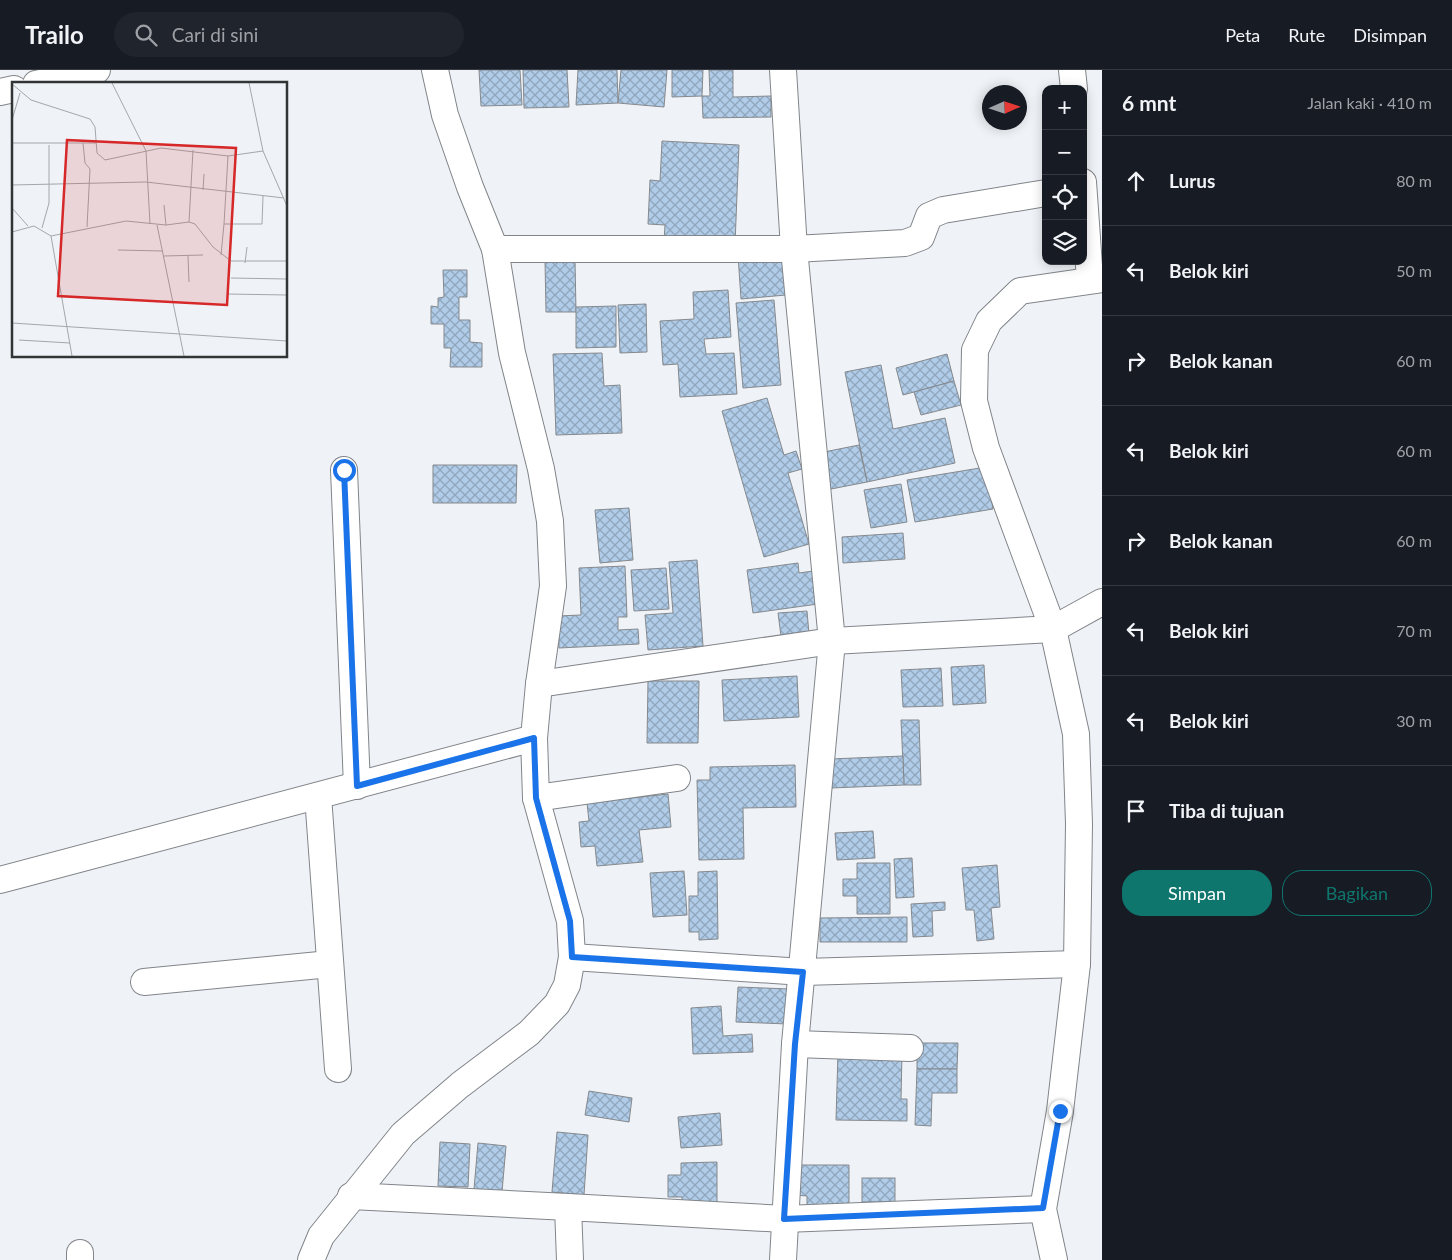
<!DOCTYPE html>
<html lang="id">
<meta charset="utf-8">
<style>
body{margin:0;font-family:Lato,sans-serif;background:#20242c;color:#f1f3f6}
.controls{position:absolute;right:15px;top:15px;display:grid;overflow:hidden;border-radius:10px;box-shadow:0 2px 12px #0003}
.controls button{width:45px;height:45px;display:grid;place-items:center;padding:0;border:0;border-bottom:1px solid #363941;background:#171b24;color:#f1f3f6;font:25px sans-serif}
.compass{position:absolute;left:982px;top:15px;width:45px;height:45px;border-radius:50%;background:#171b24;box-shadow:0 2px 12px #0003;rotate:87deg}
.stop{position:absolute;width:15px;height:15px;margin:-11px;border:4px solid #1a73e8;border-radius:50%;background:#fff}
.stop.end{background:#1a73e8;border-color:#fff;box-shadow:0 1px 5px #0008}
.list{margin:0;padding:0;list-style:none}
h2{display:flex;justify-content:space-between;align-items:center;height:65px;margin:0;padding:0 20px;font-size:21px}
h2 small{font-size:16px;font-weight:400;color:#9ea1a6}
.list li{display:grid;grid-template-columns:32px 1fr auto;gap:15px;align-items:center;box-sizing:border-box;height:90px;padding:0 20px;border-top:1px solid #363941}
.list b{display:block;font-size:19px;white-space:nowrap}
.list em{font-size:16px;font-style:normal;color:#9ea1a6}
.actions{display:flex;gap:10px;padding:15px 20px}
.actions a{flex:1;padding:11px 0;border:1px solid #0f766e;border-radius:20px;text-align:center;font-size:18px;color:#0f766e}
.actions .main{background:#0f766e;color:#fff}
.icon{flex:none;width:28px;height:28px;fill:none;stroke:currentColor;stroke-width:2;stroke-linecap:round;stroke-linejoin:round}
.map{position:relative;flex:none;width:1102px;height:1190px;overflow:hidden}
header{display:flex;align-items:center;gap:30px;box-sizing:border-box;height:70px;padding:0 25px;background:#171b24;border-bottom:1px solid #363941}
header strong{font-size:24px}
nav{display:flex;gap:28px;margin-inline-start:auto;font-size:18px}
.search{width:350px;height:45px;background:#20242c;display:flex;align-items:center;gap:12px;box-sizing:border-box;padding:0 18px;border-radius:28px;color:#9ea1a6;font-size:19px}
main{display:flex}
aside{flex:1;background:#171b24}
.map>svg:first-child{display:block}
.building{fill:url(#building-cross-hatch);stroke:#85898d}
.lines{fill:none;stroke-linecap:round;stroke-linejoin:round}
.minor-casing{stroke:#818589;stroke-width:28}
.minor{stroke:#fff;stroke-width:26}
.route{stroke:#1a73e8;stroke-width:6}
.inset-road{fill:none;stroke:#a3a7aa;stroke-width:1}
.view{fill:#d62828;fill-opacity:0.15;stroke:#d62828;stroke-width:2.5}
.inset-edge{fill:none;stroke:#323436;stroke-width:2.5}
</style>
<header>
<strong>Trailo</strong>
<div class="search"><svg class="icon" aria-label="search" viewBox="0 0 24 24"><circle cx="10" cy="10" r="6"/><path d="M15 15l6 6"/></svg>Cari di sini</div>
<nav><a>Peta</a><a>Rute</a><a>Disimpan</a></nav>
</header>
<main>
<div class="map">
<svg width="1102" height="1190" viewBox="0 0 1102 1190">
<defs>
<pattern id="building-cross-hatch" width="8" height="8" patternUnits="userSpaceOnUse" patternTransform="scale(1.25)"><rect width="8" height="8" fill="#b0cce8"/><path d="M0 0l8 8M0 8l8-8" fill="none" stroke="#90a6bd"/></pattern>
</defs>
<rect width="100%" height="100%" fill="#eff3f7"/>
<!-- building -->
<g class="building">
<path d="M479 0H520L522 35 481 36Z"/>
<path d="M523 0H567L569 37 524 38Z"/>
<path d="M578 0H617L618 33 576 35Z"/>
<path d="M621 0H667L664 37 618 33Z"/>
<path d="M672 0H703L702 26 672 27Z"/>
<path d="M709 0H733V27L771 26V47L703 48 702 26H710Z"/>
<path d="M662 71 739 75 735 174 664 171 665 155 648 154 650 110 660 111Z"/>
<path d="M782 182 786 225 741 229 738 185Z"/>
<path d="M575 190 576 242H546L545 191Z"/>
<path d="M443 200H467V227H459V250H470V272L482 273V297H450L451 278H444V254H431V236L438 237V228L444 227Z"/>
<path d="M728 220 731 267 704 269 706 284 734 283 737 324 680 327 678 294 663 295 660 251 694 249 693 222Z"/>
<path d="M774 230 781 315 743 318 736 233Z"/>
<path d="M646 234 647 282 620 283 618 235Z"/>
<path d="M616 236V277L576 278V237Z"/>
<path d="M602 283 604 316 620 315 622 363 556 365 553 284Z"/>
<path d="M947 284 954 311 903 325 896 298Z"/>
<path d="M881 295 893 359 945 348 955 393 867 412 845 302Z"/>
<path d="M954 311 961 335 921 345 914 322Z"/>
<path d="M767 328 784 385 796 381 802 399 788 403 809 474 764 487 722 341Z"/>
<path d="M859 375 867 412 826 420 819 383Z"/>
<path d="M433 395H517L516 433H433Z"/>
<path d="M986 397 993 439 915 452 907 410Z"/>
<path d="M901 414 907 452 871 458 864 420Z"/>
<path d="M629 438 633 490 600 493 595 440Z"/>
<path d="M903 463 905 489 843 493 842 467Z"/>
<path d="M697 490 703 576 648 580 645 545 673 543 669 492Z"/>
<path d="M798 493 799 503 813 501 818 534 753 543 747 500Z"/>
<path d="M625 496 627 547H618V560L638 559 639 574 559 578 558 546 581 545 579 498Z"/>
<path d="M666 498 669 539 634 541 631 500Z"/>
<path d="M807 541 809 564 781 566 778 543Z"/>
<path d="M984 595 986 633 953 635 951 597Z"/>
<path d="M941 598 943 636 903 637 901 600Z"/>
<path d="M797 606 799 647 724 651 722 610Z"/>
<path d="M648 611H699L698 673H647Z"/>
<path d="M901 650H919L921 715H904Z"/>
<path d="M903 686 904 715 831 718 830 689Z"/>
<path d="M795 695 796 737 743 738 744 789 699 790 697 710H710V697Z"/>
<path d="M668 724 671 757 639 760 643 792 597 796 595 776 581 777 579 752 589 751 587 733Z"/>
<path d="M873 761 875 788 837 790 835 763Z"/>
<path d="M912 788 914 827 896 828 894 789Z"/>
<path d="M857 793H890V844H857V826H843V809H857Z"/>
<path d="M997 795 1000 837 991 838 994 869 977 871 974 840H966L962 798Z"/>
<path d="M684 801 687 845 653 847 650 803Z"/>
<path d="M717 801 718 869 699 870V862H689V826H698V802Z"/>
<path d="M945 832V840L932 841 933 866 913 867 911 834Z"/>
<path d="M907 847V872H820V848Z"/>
<path d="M738 917 789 919 788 954 736 952Z"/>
<path d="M721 936 723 966 752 964 753 982 693 984 691 938Z"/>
<path d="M917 973H958L957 999H917Z"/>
<path d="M838 982 902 983 901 1029H907V1051L836 1050Z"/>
<path d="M917 999H957V1023H932L931 1056 915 1055Z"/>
<path d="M589 1021 632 1028 629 1052 585 1045Z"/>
<path d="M720 1043 722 1075 681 1078 678 1047Z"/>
<path d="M557 1062 588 1065 584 1125 552 1122Z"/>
<path d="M440 1072 470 1074 468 1117 438 1116Z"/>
<path d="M478 1073 506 1076 502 1122 474 1119Z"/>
<path d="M717 1092V1135H682V1127H668V1105H681V1093Z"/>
<path d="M794 1095H849V1139L807 1140V1126L795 1125Z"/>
<rect x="862" y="1108" width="33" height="24"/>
</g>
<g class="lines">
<defs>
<g id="minor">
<path d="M1072 0 1074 19"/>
<path d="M36 14 97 0"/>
<path d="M0 22 14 19"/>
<path d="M1083 112 1090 210"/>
<path d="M495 179H794L905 173 921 167 929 146 943 140 1046 123"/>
<path d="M344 400 357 716"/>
<path d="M539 614 832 571 1053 559 1102 532"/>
<path d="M318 726 338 999"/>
<path d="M536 728 677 708"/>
<path d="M0 810 534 668"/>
<path d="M572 887 803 902 1077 894"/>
<path d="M144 912 330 894"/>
<path d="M795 974 910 978"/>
<path d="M351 1126 568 1137"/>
<path d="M80 1183V1190"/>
<path d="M311 1190 321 1166 403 1064 460 1015 529 963 557 934 567 915 572 887 570 851 536 728 534 668 539 614 553 516 550 451 541 399 512 283 495 179 470 117 445 45 435 0"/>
<path d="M570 1190 568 1137 784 1149 1043 1139"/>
<path d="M783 1190 795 974 832 571 794 179 783 0"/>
<path d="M1054 1190 1043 1139 1060 1041 1077 894 1079 754 1076 664 1053 559 986 378 974 331 975 280 989 251 1020 221 1102 209"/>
</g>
</defs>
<!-- minor casing -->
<use href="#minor" class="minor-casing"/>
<!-- minor -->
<use href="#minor" class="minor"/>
</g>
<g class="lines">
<!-- route -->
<path class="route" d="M344 400 357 716 534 668 536 728 570 851 572 887 803 902 795 974 784 1149 1043 1138 1060 1041"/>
</g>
<!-- overview -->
<g transform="translate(12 12)">
<rect width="275" height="275" fill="#eff3f7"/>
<path class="inset-road" d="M100 1 134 69 138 142M237 1 251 69 275 124M0 2 19 18 78 37 83 45 85 71 93 78 149 66 216 74 251 69M0 38 8 11M0 61H84M71 61 73 81 78 87 75 145M216 74 212 142H250L251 114M0 103 134 100 272 116M191 108 192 92M152 123 154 143M0 126 16 144M177 140 181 68M145 143 172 274M30 146 37 121V63M0 150 22 144 39 154 114 139 154 143 177 140 183 142 201 165 219 179H275M39 154 60 274M106 168 151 169M209 173 212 142M152 174 191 173M176 174 177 200M233 181 235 165M219 196 275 197M215 212 275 213M0 241 275 259M7 258 58 261"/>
<path class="view" d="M55 58 224 66 215 223 46 214Z"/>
<rect width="275" height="275" class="inset-edge"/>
</g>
</svg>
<div class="controls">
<button>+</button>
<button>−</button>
<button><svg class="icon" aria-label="locate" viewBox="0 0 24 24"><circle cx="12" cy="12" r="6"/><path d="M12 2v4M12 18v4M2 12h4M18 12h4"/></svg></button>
<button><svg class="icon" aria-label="layers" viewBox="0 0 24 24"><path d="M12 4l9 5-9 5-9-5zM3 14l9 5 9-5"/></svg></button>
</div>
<svg class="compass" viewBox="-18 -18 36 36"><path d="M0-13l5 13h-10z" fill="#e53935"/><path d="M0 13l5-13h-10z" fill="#9ea1a6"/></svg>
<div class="stop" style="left:344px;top:400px"></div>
<div class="stop end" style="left:1060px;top:1041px"></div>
</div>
<aside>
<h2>6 mnt<small>Jalan kaki · 410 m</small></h2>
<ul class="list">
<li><svg class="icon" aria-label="ahead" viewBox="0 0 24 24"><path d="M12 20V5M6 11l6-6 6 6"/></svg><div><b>Lurus</b></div><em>80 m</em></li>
<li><svg class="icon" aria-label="left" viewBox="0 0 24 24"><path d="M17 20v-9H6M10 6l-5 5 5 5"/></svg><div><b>Belok kiri</b></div><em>50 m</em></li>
<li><svg class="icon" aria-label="right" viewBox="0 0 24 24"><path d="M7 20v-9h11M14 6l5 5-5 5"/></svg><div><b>Belok kanan</b></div><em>60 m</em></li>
<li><svg class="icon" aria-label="left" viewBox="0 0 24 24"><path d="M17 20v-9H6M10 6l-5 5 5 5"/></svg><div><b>Belok kiri</b></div><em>60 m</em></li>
<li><svg class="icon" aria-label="right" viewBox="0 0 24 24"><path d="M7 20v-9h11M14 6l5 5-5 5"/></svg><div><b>Belok kanan</b></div><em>60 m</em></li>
<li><svg class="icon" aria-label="left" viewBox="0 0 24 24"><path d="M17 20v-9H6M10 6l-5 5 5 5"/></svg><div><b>Belok kiri</b></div><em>70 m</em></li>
<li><svg class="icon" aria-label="left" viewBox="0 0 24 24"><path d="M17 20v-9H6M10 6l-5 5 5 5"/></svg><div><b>Belok kiri</b></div><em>30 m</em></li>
<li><svg class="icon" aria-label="arrive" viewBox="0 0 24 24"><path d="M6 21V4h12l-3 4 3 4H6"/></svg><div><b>Tiba di tujuan</b></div></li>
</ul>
<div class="actions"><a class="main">Simpan</a><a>Bagikan</a></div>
</aside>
</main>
